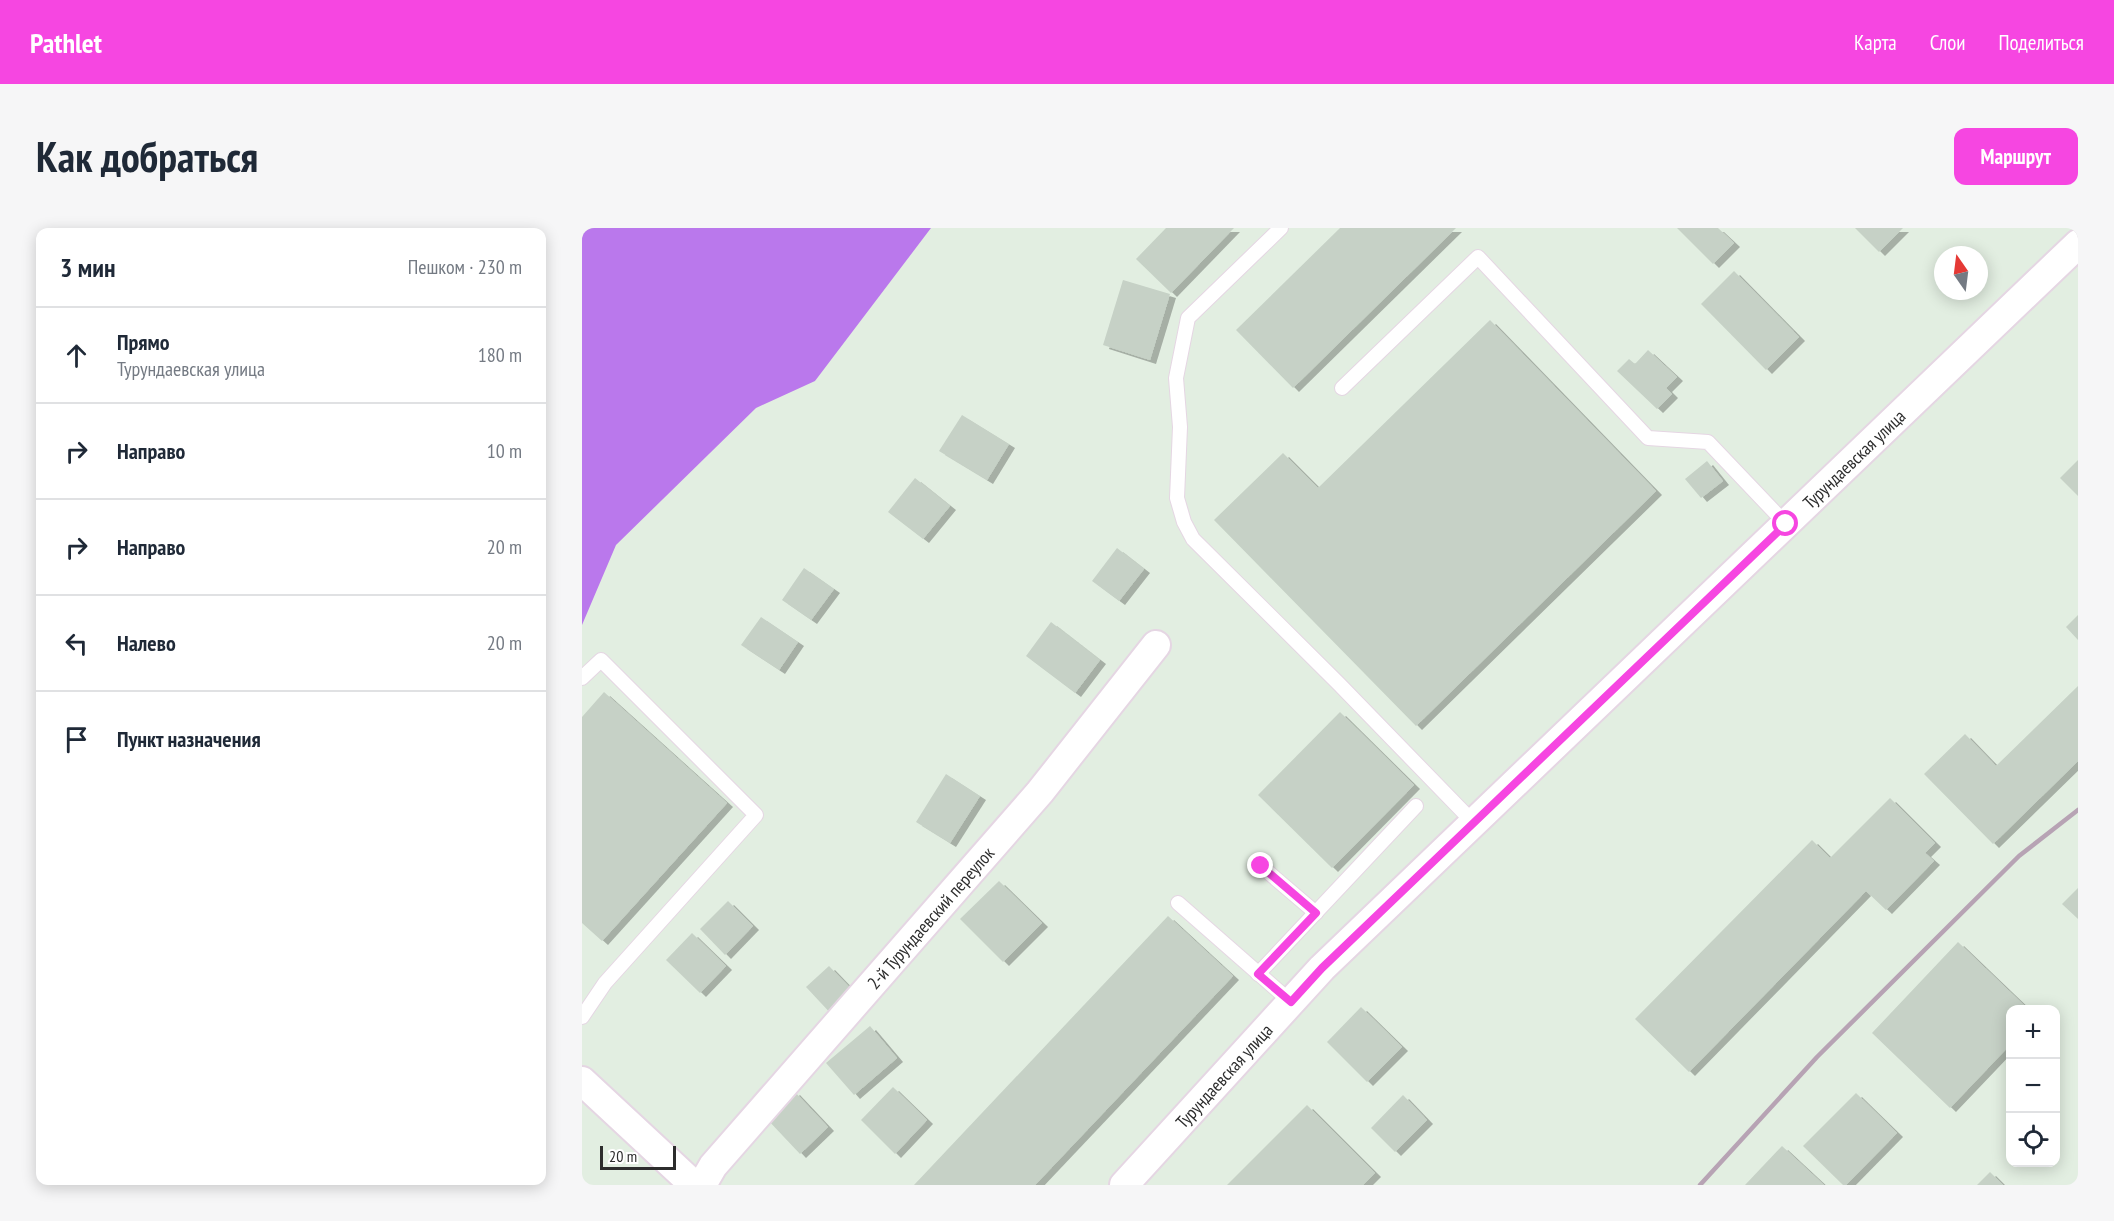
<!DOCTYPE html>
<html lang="ru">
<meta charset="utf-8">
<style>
body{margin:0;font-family:"PT Sans Narrow",sans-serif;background:#f6f6f7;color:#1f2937}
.controls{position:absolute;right:18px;bottom:18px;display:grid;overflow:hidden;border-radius:12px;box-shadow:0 3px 15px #0003}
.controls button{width:54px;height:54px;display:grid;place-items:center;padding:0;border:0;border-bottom:2px solid #e0e1e3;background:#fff;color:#1f2937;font:30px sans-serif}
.compass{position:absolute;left:1352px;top:18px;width:54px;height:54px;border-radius:50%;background:#fff;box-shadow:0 3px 15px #0003;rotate:346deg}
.scale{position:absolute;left:18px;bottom:15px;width:76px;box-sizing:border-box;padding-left:6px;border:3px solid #2d2d2d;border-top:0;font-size:16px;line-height:21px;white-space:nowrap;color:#2d2d2d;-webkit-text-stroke:4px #fff;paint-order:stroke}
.stop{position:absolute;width:18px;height:18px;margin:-14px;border:4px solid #f646e1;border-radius:50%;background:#fff}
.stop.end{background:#f646e1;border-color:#fff;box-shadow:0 2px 6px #0008}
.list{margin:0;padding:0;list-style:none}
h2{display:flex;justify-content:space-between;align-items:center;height:78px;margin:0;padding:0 24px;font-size:26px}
h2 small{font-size:20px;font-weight:400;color:#747a83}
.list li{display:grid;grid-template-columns:39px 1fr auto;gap:18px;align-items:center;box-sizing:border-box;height:96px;padding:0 24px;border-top:2px solid #e0e1e3}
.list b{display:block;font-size:22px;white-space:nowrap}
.list p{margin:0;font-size:20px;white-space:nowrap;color:#747a83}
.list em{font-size:20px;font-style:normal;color:#747a83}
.icon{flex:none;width:33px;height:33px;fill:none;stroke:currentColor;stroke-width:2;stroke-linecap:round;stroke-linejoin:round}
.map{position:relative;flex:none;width:1496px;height:957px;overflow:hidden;border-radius:12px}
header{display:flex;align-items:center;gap:36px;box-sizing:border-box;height:84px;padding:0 30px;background:#f646e1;color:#fff}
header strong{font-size:28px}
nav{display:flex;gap:33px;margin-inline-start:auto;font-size:21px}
.intro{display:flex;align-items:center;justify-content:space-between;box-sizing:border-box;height:144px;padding:0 36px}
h1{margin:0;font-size:42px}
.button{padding:15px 27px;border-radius:12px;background:#f646e1;color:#fff;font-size:21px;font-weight:700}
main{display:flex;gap:36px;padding:0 36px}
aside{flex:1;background:#fff;border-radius:12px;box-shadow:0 3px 15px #0003}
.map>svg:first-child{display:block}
.water{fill:#ba78ec}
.building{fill:#c6d1c6;filter:url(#shadow)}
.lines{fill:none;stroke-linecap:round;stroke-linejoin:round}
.service-casing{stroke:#e5d6e3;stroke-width:16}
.minor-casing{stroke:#e5d6e3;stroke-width:32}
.service{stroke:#fff;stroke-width:14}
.minor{stroke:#fff;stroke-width:28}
.rail{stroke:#b7a3b4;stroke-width:4.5}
.route{stroke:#f646e1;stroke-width:8}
.labels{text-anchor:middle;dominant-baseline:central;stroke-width:4.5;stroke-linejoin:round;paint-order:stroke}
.street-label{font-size:18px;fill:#2d2d2d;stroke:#fff}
</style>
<header>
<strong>Pathlet</strong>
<nav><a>Карта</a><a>Слои</a><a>Поделиться</a></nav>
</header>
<div class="intro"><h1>Как добраться</h1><a class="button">Маршрут</a></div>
<main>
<aside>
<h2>3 мин<small>Пешком · 230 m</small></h2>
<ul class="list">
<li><svg class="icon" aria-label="ahead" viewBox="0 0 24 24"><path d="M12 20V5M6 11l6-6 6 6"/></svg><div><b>Прямо</b><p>Турундаевская улица</p></div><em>180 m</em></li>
<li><svg class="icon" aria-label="right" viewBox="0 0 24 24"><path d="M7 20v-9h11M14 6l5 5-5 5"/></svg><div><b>Направо</b></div><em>10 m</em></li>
<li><svg class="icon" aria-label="right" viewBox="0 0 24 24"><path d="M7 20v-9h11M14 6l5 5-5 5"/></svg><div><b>Направо</b></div><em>20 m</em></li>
<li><svg class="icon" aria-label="left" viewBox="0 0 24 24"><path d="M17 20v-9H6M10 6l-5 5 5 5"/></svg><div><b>Налево</b></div><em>20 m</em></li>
<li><svg class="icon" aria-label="arrive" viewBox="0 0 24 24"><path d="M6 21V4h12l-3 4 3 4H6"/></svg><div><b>Пункт назначения</b></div></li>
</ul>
</aside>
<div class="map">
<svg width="1496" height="957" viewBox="0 0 1496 957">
<defs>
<filter id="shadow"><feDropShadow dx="6" dy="4" stdDeviation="0" flood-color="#0004"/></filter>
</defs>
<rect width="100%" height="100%" fill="#e2eee1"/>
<!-- water -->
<path class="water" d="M0 0H349L233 153 174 180 34 317 0 397Z"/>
<!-- building -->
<g class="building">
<path d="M584 0H652L589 65 554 31Z"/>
<path d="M758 0H874L711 160 654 102Z"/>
<path d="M1095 0H1136L1152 15 1131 36Z"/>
<path d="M1273 0H1321L1297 24Z"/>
<path d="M1152 43 1217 109 1184 142 1119 76Z"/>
<path d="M541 52 588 66 568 132 521 117Z"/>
<path d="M908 92 1074 263 834 498 632 292 701 225 736 260Z"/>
<path d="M1066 122 1095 149 1084 160 1090 166 1075 181 1035 143 1047 131 1053 136Z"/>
<path d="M380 187 427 216 405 252 357 223Z"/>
<path d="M1496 232V268L1478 250Z"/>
<path d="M1125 233 1141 253 1119 270 1103 251Z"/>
<path d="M333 250 368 278 341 311 306 284Z"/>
<path d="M535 320 562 341 537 373 510 353Z"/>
<path d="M222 340 252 361 229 392 200 372Z"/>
<path d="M1496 387V412L1484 399Z"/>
<path d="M179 389 216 414 197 442 159 417Z"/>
<path d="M469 394 518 432 493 465 444 428Z"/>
<path d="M1496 458V533L1411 616 1342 546 1383 506 1414 538Z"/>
<path d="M22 464 145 575 20 713 0 695V489Z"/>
<path d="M758 484 832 557 750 640 676 567Z"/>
<path d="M364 546 398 568 368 615 334 594Z"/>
<path d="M1308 570 1353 615 1343 625 1352 633 1304 682 1284 663 1107 844 1053 791 1230 612 1248 630Z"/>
<path d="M417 653 460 695 421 734 378 691Z"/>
<path d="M1496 660V691L1480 676Z"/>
<path d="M146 673 171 698 143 727 118 701Z"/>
<path d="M586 688 651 748 453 957H332Z"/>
<path d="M110 705 144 738 118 765 84 732Z"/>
<path d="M1376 714 1447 782H1428V817L1368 880 1290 805Z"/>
<path d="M247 738 275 767 252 789 224 759Z"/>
<path d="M779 779 820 819 785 854 745 814Z"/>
<path d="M288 798 315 830 272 867 244 835Z"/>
<path d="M311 859 345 892 313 926 279 892Z"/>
<path d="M212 863 246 899 218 926 184 890Z"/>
<path d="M1274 865 1315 905 1264 957H1261L1221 918Z"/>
<path d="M821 867 845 892 813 924 789 900Z"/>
<path d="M725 877 793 945 781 957H645Z"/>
<path d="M1200 918 1242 957H1163Z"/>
<path d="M1408 944 1421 957H1395Z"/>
</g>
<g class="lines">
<defs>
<g id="service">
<path d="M699 0 606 90 594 150 598 199 595 270 602 294 611 311 757 456 892 595"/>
<path d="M760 160 896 29 1066 210 1126 214 1204 296"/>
<path d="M0 450 19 432 174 587 23 755 0 789"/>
<path d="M679 638 734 685"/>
<path d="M596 675 709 774"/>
<path d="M676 746 834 578"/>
</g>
<g id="minor">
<path d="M0 853 112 957"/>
<path id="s1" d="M120 957 131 938 458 564 574 417"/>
<path id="s2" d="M542 957 740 740 1496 16"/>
</g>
</defs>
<!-- service casing -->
<use href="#service" class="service-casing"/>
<!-- minor casing -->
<use href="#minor" class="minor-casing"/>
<!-- service -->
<use href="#service" class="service"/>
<!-- minor -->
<use href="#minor" class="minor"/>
<!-- rail -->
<path class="rail" d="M1118 957 1235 829 1437 628 1496 582"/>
</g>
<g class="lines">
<!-- route -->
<path class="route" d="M679 638 734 685 676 746 709 774 740 740 1204 296"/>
</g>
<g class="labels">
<!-- street labels -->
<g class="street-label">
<text stroke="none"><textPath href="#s2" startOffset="1030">Турундаевская улица</textPath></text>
<text stroke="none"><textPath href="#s1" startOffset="352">2-й Турундаевский переулок</textPath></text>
<text stroke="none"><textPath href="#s2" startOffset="148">Турундаевская улица</textPath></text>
</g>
</g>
</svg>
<div class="controls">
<button>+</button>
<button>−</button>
<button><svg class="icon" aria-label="locate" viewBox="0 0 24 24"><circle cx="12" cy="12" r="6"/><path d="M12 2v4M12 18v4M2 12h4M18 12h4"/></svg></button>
</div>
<svg class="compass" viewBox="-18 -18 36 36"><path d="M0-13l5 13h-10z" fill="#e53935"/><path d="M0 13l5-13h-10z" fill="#747a83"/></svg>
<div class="scale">20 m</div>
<div class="stop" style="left:1204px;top:296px"></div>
<div class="stop end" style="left:679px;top:638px"></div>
</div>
</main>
